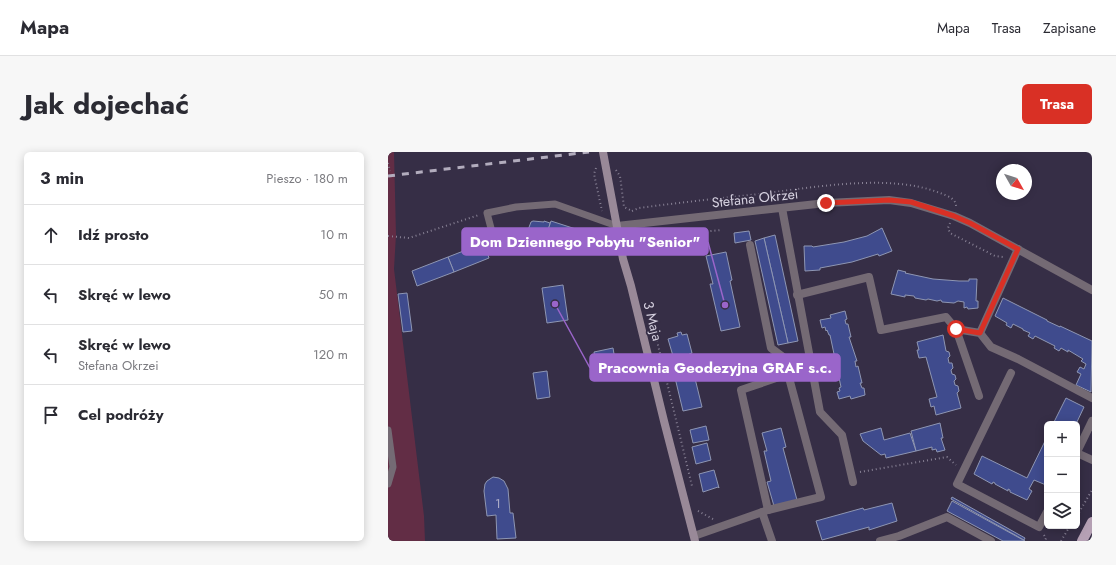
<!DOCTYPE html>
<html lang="pl">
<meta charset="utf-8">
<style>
body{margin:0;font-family:Jost,sans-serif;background:#f7f7f7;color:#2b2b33}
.controls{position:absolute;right:12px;bottom:12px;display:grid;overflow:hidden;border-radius:6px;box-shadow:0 2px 10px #0003}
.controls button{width:36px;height:36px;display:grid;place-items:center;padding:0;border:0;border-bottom:1px solid #e1e1e2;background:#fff;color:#2b2b33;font:20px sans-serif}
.compass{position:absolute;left:608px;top:12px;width:36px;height:36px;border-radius:50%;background:#fff;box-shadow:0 2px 10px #0003;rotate:129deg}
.stop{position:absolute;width:12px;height:12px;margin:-9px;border:3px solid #d93025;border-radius:50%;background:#fff}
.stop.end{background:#d93025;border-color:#fff;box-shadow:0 1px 4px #0008}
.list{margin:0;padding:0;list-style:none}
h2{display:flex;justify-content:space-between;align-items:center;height:52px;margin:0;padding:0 16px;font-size:17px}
h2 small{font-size:13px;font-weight:400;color:#7c7c81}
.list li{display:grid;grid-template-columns:26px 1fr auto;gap:12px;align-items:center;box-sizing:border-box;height:60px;padding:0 16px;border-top:1px solid #e1e1e2}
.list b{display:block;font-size:15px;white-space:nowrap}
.list p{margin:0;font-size:13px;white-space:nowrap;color:#7c7c81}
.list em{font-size:13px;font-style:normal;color:#7c7c81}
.icon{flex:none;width:22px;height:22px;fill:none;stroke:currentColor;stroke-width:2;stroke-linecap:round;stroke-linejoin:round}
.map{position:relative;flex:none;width:704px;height:389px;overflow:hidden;border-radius:6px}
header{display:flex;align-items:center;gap:24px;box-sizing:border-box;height:56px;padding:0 20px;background:#fff;border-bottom:1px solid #e1e1e2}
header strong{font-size:19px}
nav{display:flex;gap:22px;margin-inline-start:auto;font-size:14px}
.intro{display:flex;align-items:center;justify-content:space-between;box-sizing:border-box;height:96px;padding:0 24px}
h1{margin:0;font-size:28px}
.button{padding:10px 18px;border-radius:6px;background:#d93025;color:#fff;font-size:14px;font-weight:700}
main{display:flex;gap:24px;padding:0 24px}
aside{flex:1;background:#fff;border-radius:6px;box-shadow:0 2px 10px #0003}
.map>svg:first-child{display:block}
.green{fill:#622d45}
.building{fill:#3f4b8d;stroke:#8e96b3}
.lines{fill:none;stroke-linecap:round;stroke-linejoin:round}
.path{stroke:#878094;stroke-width:2;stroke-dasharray:1 3;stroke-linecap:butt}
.lane{stroke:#746a74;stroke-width:7}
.street{stroke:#746a74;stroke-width:8}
.secondary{stroke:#998998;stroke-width:8}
.primary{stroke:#b5a0b4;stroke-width:10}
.rail{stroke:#b2acbd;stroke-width:3;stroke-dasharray:7 7;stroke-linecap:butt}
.route{stroke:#d93025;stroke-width:5}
.labels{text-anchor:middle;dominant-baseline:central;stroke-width:3.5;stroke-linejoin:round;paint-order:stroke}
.number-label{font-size:12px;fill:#b0afca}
.street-label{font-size:14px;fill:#d5d0df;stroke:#362e46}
.leader{fill:none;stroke:#9a65ca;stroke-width:1.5}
.callout-dot{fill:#9a65ca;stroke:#362e46;stroke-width:1.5}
.callout{fill:#9a65ca;stroke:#9a65ca;stroke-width:1.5}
.callout-label{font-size:15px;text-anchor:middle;font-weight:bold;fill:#fff}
</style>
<header>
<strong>Mapa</strong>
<nav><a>Mapa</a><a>Trasa</a><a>Zapisane</a></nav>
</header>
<div class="intro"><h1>Jak dojechać</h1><a class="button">Trasa</a></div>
<main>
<aside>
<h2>3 min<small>Pieszo · 180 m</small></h2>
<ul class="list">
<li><svg class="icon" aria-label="ahead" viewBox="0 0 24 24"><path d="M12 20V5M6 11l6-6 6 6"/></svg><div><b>Idź prosto</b></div><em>10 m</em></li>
<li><svg class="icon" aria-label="left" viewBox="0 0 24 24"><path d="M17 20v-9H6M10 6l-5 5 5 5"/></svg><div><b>Skręć w lewo</b></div><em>50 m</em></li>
<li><svg class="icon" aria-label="left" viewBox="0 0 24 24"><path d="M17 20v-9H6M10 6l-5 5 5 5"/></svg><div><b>Skręć w lewo</b><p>Stefana Okrzei</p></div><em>120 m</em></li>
<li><svg class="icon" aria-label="arrive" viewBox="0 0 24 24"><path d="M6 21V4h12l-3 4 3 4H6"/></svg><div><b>Cel podróży</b></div></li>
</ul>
</aside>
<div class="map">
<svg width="704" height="389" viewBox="0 0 704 389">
<rect width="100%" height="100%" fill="#362e46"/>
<!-- green -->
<path class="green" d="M0 0H6L8 83 6 117 36 364 37 389H0Z"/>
<!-- building -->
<g class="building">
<path d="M145 69 156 70V69L162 71 160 80 154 78 153 80 147 78 146 80 140 78 143 70Z"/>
<path d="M163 69 194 79V81L200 82 197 91 191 89 192 88 160 78Z"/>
<path d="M494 76 504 99 491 104 490 102 464 110 432 116V118L417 119 416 94H424L425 95 456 90 479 84Z"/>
<path d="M361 79 363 88 347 91 346 81Z"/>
<path d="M387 83 410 189 400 191 376 86Z"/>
<path d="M376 86 400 191 390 193 367 89Z"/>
<path d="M96 91 101 106 66 120 60 105Z"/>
<path d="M338 100 344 128 342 129 352 175 333 179 322 132H325L318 104Z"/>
<path d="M60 105 66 120 29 134 24 119Z"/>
<path d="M510 118 518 120 517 121 545 127 571 129H581V127H589L588 149H590V156L580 157 579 155 576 156V150L570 149 566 151 554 150 553 148 549 149 540 147 538 148 527 146 526 144 517 143V145L503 142Z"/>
<path d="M175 133 180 168 159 171 154 136Z"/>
<path d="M19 141 24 179 15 180 10 142Z"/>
<path d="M615 146 659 168V169L672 175V174L704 189 703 240 688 233 693 222 689 220 692 215 696 217 698 212 693 209 695 207 680 198V200L673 196 671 199 666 196 667 194 647 184 645 187 640 184 642 181 635 178V177L625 172 623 176 618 173 619 171 607 164Z"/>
<path d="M457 159 459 167 457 168 458 172H460L463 185H461L469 209H467L468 215 470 214 474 231H472L474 236H476L477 243 463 247 462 244 451 247 449 240 452 239 451 236 453 235 442 183H441L439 178 438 179 437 175 434 176 432 168 443 166 442 163Z"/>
<path d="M293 180 294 183 299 182 304 201 301 202 314 255 295 259 282 205 285 204 280 187 290 184 289 181Z"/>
<path d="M555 183 558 199 561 200 562 204 560 206 561 211H564L565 216 563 218 564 222 567 223 568 227 566 229 567 233 570 234 571 239 569 241 573 256 548 263 546 254 543 255 541 247 549 245 538 205 531 206 529 198H531L529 190Z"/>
<path d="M225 196 230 225 210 228 206 200Z"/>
<path d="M159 219 162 245 149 247 145 221Z"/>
<path d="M678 246 696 255 688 272H665Z"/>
<path d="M552 271 555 286H553L557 298 549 300 548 297 544 298V295L528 299 523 279Z"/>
<path d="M318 274 321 288 305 291 302 278Z"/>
<path d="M393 276 398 295 395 296 409 348 386 354 379 330 383 329 376 299H379L374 281Z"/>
<path d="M493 276 496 288 522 281 528 299 498 306 497 302 493 303 475 289 472 282Z"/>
<path d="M659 285V331L658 333 646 328 641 337 644 339 639 348 622 340V338L620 337V339L607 332V331L605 330 604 332 586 322 594 304 639 326Z"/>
<path d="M319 291 323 308 308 312 304 295Z"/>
<path d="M326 318 331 336 330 335 315 340 311 322Z"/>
<path d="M105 325 111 326 116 329 120 337 122 361H125L128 386 109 387 108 363 99 364 96 339 97 332 99 329Z"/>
<path d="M564 345 637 386 636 388 563 347Z"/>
<path d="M564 349 637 389H615L559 359Z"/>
<path d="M504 351 509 369 481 378V375L434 388 428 369 475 356 476 358Z"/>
</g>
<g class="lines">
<!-- path -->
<g class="path">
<path d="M0 11 2 19"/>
<path d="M208 16 206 22 214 59"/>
<path d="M228 18 232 24 236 55 244 59"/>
<path d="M244 59 251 56C288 51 325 47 362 43 418 37 499 20 552 41 560 44 569 47 568 56"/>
<path d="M562 71 560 76 562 81 607 104 615 105"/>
<path d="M218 79 221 88"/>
<path d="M0 84 21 86 91 63"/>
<path d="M242 93 248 86 334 78"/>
<path d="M265 182 268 185 304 334"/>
<path d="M472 320 559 305 568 313"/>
<path d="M310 359 325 367"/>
<path d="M689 364 704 338"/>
<path d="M656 383 658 386 657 389"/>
<path d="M673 389 682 374"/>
</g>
<!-- lane -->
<g class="lane">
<path d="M104 80 99 61 128 55 167 52 229 74"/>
<path d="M0 278 5 315 0 332"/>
</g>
<!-- street -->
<g class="street">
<path d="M394 56 432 260 454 283 465 330"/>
<path d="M229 74 438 51 501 48 523 51 566 64 582 71 704 138"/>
<path d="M409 143 481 125 493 178 558 165 568 177 591 244"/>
<path d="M568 177 592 181 603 195 630 207 704 246"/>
<path d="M592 181 630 97"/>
<path d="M623 221 569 332 651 375 659 360"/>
<path d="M689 300 704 269"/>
<path d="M689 301 704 308"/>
<path d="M380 358 353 238 400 222 423 211"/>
<path d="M374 360 384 389"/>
<path d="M306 384 380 358 433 345 400 222 395 205 383 196 362 93"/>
<path d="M492 389 511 384 559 365 603 389"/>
</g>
<!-- secondary -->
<path class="secondary" d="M215 0 235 107 243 134 276 269 307 389"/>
<!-- primary -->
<path class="primary" d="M694 389 704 370"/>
<!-- rail -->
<path class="rail" d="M0 24 201 0"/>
</g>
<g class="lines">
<!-- route -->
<path class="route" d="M438 51 501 48 523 50 566 64 582 71 630 97 592 181 568 177"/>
</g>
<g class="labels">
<!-- number labels -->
<g class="number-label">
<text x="110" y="352">1</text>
</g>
<!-- street labels -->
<g class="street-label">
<text transform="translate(367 46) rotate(-6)">Stefana Okrzei</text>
<text transform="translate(265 169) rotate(76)">3 Maja</text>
</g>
</g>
<!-- callouts -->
<path class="leader" d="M337 153L320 90M167 152L202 216"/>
<g class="callout-dot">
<circle cx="337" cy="153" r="4"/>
<circle cx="167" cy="152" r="4"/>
</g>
<g class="callout">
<rect x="74" y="76" width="246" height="27" rx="4"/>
<rect x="202" y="202" width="250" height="27" rx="4"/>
</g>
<g class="callout-label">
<text x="197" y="95">Dom Dziennego Pobytu "Senior"</text>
<text x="327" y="221">Pracownia Geodezyjna GRAF s.c.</text>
</g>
</svg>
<div class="controls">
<button>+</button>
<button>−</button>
<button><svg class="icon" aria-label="layers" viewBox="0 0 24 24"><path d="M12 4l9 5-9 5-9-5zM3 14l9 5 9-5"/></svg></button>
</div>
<svg class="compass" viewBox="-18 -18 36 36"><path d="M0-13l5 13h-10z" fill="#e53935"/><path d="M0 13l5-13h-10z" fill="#7c7c81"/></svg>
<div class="stop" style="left:568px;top:177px"></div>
<div class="stop end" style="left:438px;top:51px"></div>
</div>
</main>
